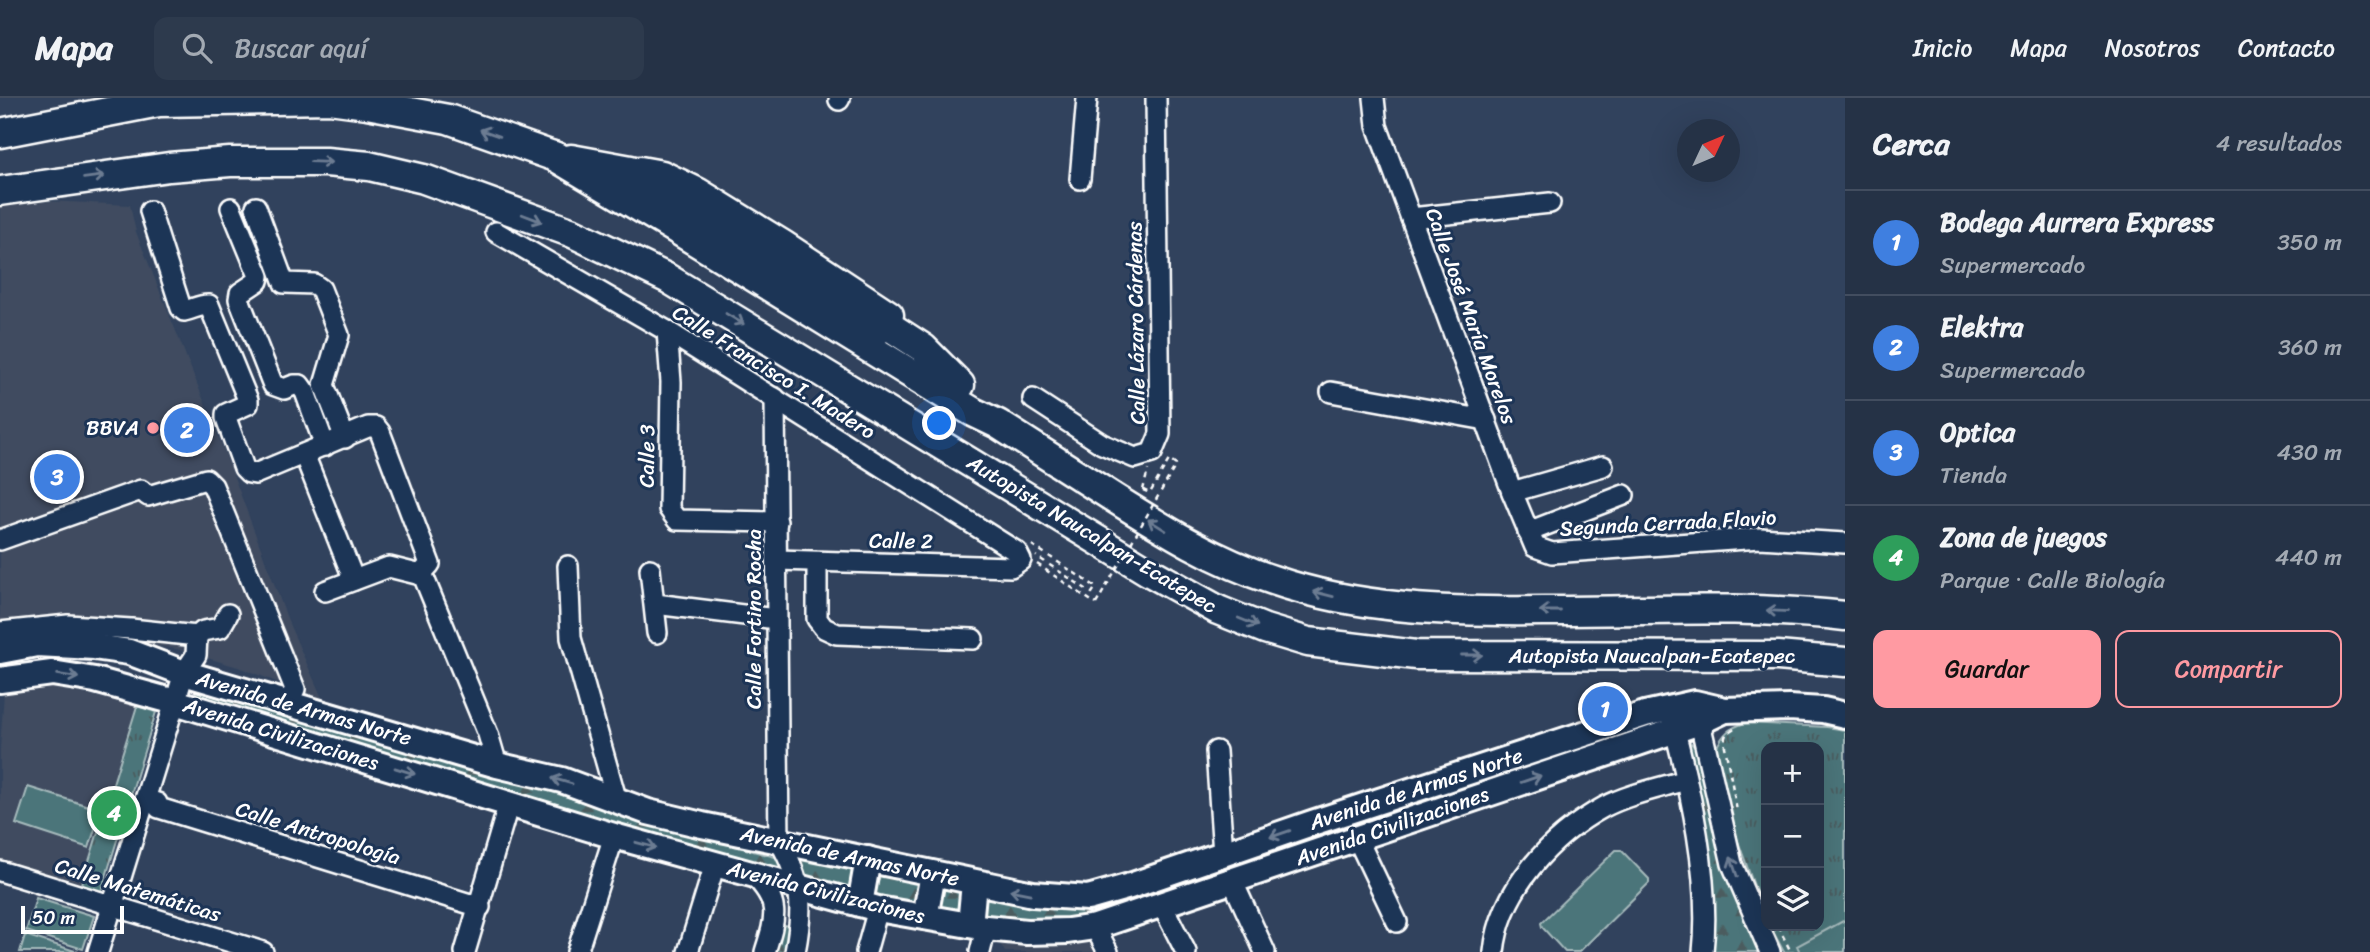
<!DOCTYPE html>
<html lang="es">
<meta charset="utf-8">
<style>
body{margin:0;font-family:Sriracha,sans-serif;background:#2d3a4d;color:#f1f3f6}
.controls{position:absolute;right:21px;bottom:21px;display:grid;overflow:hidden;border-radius:14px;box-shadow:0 7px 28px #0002}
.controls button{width:63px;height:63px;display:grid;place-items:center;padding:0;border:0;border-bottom:2px solid #424d5f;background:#253246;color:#f1f3f6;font:35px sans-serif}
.compass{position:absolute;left:1677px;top:21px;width:63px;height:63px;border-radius:50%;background:#253246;box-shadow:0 7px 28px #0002;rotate:46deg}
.scale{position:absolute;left:21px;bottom:18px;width:103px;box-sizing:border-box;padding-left:7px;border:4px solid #fff;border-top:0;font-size:19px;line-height:24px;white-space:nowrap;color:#fff;-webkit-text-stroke:5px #1d3557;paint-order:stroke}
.you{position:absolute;left:940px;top:326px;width:24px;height:24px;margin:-18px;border:5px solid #fff;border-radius:50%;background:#1a73e8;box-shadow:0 0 0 10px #1a73e833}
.badge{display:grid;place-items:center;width:46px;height:46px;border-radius:50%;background:#ff9aa2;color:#fff;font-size:23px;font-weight:700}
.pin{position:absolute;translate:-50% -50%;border:4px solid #fff;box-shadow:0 2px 7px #0006}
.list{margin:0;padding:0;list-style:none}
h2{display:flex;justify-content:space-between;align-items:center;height:91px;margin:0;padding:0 28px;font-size:30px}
h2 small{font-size:23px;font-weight:400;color:#a3aab3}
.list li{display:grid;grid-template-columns:46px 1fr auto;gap:21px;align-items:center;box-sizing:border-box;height:105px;padding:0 28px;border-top:2px solid #424d5f}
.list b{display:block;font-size:26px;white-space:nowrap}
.list p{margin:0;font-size:23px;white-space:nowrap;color:#a3aab3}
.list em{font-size:23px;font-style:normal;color:#a3aab3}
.actions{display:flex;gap:14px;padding:21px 28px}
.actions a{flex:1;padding:16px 0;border:2px solid #ff9aa2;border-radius:14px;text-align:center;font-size:24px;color:#ff9aa2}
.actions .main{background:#ff9aa2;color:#111}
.icon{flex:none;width:38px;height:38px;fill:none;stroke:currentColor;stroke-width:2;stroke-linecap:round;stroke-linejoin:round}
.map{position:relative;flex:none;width:1845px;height:854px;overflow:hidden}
header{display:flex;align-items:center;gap:42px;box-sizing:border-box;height:98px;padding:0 35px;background:#253246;border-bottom:2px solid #424d5f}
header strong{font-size:33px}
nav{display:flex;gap:38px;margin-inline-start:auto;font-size:24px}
.search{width:490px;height:63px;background:#2d3a4d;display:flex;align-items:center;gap:18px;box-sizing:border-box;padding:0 24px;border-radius:14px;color:#a3aab3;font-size:26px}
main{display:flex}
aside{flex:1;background:#253246}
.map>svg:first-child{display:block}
.built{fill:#3f4c61}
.forest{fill:url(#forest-firs);stroke:#a6babc;stroke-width:2}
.park{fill:url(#park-tufts);stroke:#a6babc;stroke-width:2}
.pitch{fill:#4c757a;stroke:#a6babc;stroke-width:2}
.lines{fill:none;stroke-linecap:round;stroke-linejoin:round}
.minor-casing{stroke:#fff;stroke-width:24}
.major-casing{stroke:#fff;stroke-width:30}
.highway-casing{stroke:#fff;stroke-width:33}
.path{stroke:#fff;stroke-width:2.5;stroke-dasharray:5 5;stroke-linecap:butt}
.minor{stroke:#1d3557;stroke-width:19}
.major{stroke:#1d3557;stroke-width:24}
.highway{stroke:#1d3557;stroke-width:28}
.path-bridge{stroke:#fff;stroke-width:2.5;stroke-dasharray:5 5;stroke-linecap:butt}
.oneway{stroke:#6c7c92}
.poi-dot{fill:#ff9aa2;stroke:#1d3557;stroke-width:2.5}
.labels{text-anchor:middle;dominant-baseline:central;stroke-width:6;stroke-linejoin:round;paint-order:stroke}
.street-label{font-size:21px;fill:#fff;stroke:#1d3557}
.poi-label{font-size:21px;fill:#fff;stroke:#1d3557;text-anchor:end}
</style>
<header>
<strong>Mapa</strong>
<div class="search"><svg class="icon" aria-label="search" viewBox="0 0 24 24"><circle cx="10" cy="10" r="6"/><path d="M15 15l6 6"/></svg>Buscar aquí</div>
<nav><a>Inicio</a><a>Mapa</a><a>Nosotros</a><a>Contacto</a></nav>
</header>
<main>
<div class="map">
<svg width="1845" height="854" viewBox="0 0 1845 854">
<defs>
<pattern id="forest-firs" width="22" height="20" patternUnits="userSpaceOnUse" patternTransform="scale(1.75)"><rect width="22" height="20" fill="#4c757a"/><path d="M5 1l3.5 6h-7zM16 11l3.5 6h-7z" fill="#4c5c5e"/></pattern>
<pattern id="park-tufts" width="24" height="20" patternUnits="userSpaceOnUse" patternTransform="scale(1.75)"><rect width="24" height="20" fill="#4c757a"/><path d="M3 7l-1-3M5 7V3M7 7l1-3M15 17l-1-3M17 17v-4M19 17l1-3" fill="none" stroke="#4c5c5e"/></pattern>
</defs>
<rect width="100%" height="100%" fill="#31425d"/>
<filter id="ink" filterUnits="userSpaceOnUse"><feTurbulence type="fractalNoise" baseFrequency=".0143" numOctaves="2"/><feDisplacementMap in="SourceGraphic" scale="14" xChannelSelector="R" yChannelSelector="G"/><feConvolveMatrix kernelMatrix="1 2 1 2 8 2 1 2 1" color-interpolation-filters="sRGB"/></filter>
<g filter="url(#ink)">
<!-- built -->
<g class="built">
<path d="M48 103 130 107 136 134 225 355 290 528 323 602 238 569 176 551 99 539 0 543V109Z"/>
<path d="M56 589 137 608 81 789 0 763V651L4 594Z"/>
<path d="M1090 841 1097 854H1005L1001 847 1042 849Z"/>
</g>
<!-- forest -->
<g class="forest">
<path d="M197 590 509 680 629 719 775 759 826 758 1036 804 1645 628 1576 658 1092 824 1036 825 944 812 849 790 721 757 663 738 618 729 348 644 193 602Z"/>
<path d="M1690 644 1697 652 1763 854H1711L1712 771 1688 652Z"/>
<path d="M785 827 790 829 789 854H773L781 828Z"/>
</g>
<!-- park -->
<g class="park">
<path d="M137 608 156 614 101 795 81 789Z"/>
<path d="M1745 625 1827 629 1845 632V854H1784L1770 828H1819V649H1766V821L1734 732 1716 651C1723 635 1729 630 1745 625Z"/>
</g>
<!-- pitch -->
<g class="pitch">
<path d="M28 689 101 712 89 750 16 726Z"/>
<path d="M1616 752H1621L1649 781V785L1579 854H1565L1542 829 1541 825Z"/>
<path d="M36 800 94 818 83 851 26 833Z"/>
<path d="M1845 822V854H1800L1797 848Z"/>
<path d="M25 837 78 854H20Z"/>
</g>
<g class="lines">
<defs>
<g id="minor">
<path d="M1374 0 1377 28 1512 394 1535 449 1552 455 1760 440 1845 445"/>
<path d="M839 2 840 0"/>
<path d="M1080 81 1087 0"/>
<path d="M256 109 284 185 314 186 321 191 339 237 324 287 345 340"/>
<path d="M231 110 259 178 258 183 240 195 239 201 273 287 284 291 294 287H300L305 294 325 348"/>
<path d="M150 113 181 210 184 213C192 212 200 206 209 207L248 302V306L226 316V320L244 370 249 375 255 376 368 329H376L380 334 430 466 422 475 488 636 497 667"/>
<path d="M1411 120 1550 105"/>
<path d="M496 134 667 233 1017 454 1021 462 1011 469 777 462"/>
<path d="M667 233 671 284 669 411 677 422 777 424"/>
<path d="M1331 294 1486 322"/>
<path d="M775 300C777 448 777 595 779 742 802 783 804 808 795 854"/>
<path d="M1033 301 1102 346 1135 360 1152 355 1160 336 1156 0"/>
<path d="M304 356 354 482"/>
<path d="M1512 394 1603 368"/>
<path d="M1528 434 1624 397"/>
<path d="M0 442 141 392 148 398 206 381 213 388 295 591 288 605"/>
<path d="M817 464V521L824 530 837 536 973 541"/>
<path d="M568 468 571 540 616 700"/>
<path d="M650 471 657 535"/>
<path d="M325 493 389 469 417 476 422 475"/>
<path d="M655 506 776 521"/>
<path d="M0 534 68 527 131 531 197 538 203 533 220 530 228 516"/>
<path d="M1697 611 1732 766 1770 854"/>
<path d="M1672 621C1690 691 1711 782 1703 854"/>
<path d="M1216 653 1223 756"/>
<path d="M145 701 157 705 159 710 480 809"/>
<path d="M1357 740 1397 824"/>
<path d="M0 773 263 854"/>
<path d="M753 777C781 804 776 819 765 854"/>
<path d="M1232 782 1265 854"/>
<path d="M1162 807 1186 854"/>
<path d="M1095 829 1108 854"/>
<path d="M98 854 184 575 196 557 197 538"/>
<path d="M465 854 509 705"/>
<path d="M577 854 614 738"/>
<path d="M688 854 715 766"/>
<path d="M866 854 878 811"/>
<path d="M980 854 986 830"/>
<path d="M1494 854C1500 792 1551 738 1604 709 1629 696 1659 690 1686 682"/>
</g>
<g id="major">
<path d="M0 553 37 546 94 549 129 554 184 575 497 667 562 682 648 714 702 727 1033 796 1088 800 1130 788 1312 725 1645 616 1695 605 1725 612 1789 610 1823 612 1845 617"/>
<path d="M0 582 52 575 95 582 175 604 614 738 878 811 986 830 1027 834 1068 833 1095 829 1700 624 1725 612"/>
<path d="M860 806 868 761"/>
<path d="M925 819 933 776"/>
<path d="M970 827 974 785"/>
</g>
<g id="highway">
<path d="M0 35 159 4 329 1 367 6 448 21 570 64"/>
<path d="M554 58 676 131 973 314 998 326C1037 351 1075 375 1114 400 1165 432 1215 463 1273 482 1360 512 1453 514 1544 513 1645 513 1745 507 1845 518"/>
<path d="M571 61 631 72 656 83"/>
<path d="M640 73 662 77 697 94 783 147 889 217"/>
<path d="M634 85 686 113 877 233"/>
<path d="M0 93 169 69 230 64H326L369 68 424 81 573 135 667 180 1148 473 1218 512 1265 531 1308 544 1416 557 1778 558 1845 564"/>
<path d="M866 213 923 250 960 287"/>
</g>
</defs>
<!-- minor casing -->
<use href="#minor" class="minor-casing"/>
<!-- major casing -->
<use href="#major" class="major-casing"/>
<!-- highway casing -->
<use href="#highway" class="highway-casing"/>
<!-- path -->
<g class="path">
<path d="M1143 392 1148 372"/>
<path d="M1032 447 1096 489 1092 495 1036 458"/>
<path d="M1037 466 1096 506"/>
<path d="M1734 631 1726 636 1724 643 1737 713"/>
<path d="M1778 828 1791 854"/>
</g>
<!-- minor -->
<use href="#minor" class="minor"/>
<!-- major -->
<use href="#major" class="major"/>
<!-- highway -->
<use href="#highway" class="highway"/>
<!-- path-bridge -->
<path class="path-bridge" d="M1096 506 1176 367 1169 362 1150 395 1143 392"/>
</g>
<!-- one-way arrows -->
<defs><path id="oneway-shaft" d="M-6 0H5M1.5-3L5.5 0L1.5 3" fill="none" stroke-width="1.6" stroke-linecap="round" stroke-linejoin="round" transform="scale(1.75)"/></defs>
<g class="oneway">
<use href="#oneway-shaft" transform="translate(490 35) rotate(-161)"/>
<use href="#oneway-shaft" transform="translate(321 64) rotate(2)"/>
<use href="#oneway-shaft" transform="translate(94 79) rotate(-7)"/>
<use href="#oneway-shaft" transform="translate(532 120) rotate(21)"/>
<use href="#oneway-shaft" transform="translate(735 221) rotate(31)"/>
<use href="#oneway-shaft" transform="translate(1157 427) rotate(-148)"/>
<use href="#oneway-shaft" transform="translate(1323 496) rotate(-166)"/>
<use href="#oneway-shaft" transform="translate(1550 513) rotate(180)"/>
<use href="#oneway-shaft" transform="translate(1777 513) rotate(-177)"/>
<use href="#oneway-shaft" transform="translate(1248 524) rotate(22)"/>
<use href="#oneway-shaft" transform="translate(1472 557)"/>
<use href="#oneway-shaft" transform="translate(68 578) rotate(9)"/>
<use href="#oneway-shaft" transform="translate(405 673) rotate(17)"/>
<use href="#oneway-shaft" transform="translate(1531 681) rotate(-19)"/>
<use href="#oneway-shaft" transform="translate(562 683) rotate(-164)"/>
<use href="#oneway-shaft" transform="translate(1280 736) rotate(161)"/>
<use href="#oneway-shaft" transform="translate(646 747) rotate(15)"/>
<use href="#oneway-shaft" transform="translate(1734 769) rotate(-109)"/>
<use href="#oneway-shaft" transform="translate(1020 794) rotate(-169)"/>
</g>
</g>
<!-- markers -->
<circle class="poi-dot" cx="153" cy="330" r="7"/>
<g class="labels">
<!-- street labels -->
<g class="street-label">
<text transform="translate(1471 218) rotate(70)">Calle José María Morelos</text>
<text transform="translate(1136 225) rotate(-91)">Calle Lázaro Cárdenas</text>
<text transform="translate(774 274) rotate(32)">Calle Francisco I. Madero</text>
<text transform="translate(647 358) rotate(-89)">Calle 3</text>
<text transform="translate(1668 425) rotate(-3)">Segunda Cerrada Flavio</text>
<text transform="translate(1092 436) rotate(31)">Autopista Naucalpan-Ecatepec</text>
<text transform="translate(901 443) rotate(1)">Calle 2</text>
<text transform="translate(754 521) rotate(-90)">Calle Fortino Rocha</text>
<text x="1652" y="558">Autopista Naucalpan-Ecatepec</text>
<text transform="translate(304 610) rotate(16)">Avenida de Armas Norte</text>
<text transform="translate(281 636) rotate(17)">Avenida Civilizaciones</text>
<text transform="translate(1416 691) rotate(-18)">Avenida de Armas Norte</text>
<text transform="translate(1392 728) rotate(-19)">Avenida Civilizaciones</text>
<text transform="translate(318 735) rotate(17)">Calle Antropología</text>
<text transform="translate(850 758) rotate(12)">Avenida de Armas Norte</text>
<text transform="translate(138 792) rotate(17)">Calle Matemáticas</text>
<text transform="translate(826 794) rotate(14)">Avenida Civilizaciones</text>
</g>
<!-- poi labels -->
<g class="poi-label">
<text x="139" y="330">BBVA</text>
</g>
</g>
</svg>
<div class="controls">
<button>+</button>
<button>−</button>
<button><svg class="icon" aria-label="layers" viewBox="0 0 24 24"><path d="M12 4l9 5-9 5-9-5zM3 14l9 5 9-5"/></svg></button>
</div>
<svg class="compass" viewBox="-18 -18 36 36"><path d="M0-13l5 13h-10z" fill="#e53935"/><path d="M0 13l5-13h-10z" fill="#a3aab3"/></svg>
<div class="scale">50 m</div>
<div class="you"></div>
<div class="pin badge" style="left:1605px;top:611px;background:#3f7fe0">1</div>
<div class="pin badge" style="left:187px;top:332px;background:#3f7fe0">2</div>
<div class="pin badge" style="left:57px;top:379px;background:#3f7fe0">3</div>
<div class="pin badge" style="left:114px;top:715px;background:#2e9e5b">4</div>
</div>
<aside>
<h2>Cerca<small>4 resultados</small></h2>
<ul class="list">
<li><span class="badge" style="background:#3f7fe0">1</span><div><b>Bodega Aurrera Express</b><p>Supermercado</p></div><em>350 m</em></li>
<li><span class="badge" style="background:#3f7fe0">2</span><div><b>Elektra</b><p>Supermercado</p></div><em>360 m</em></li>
<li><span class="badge" style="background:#3f7fe0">3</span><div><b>Optica</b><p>Tienda</p></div><em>430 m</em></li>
<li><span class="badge" style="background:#2e9e5b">4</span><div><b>Zona de juegos</b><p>Parque · Calle Biología</p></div><em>440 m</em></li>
</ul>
<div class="actions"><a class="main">Guardar</a><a>Compartir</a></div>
</aside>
</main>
